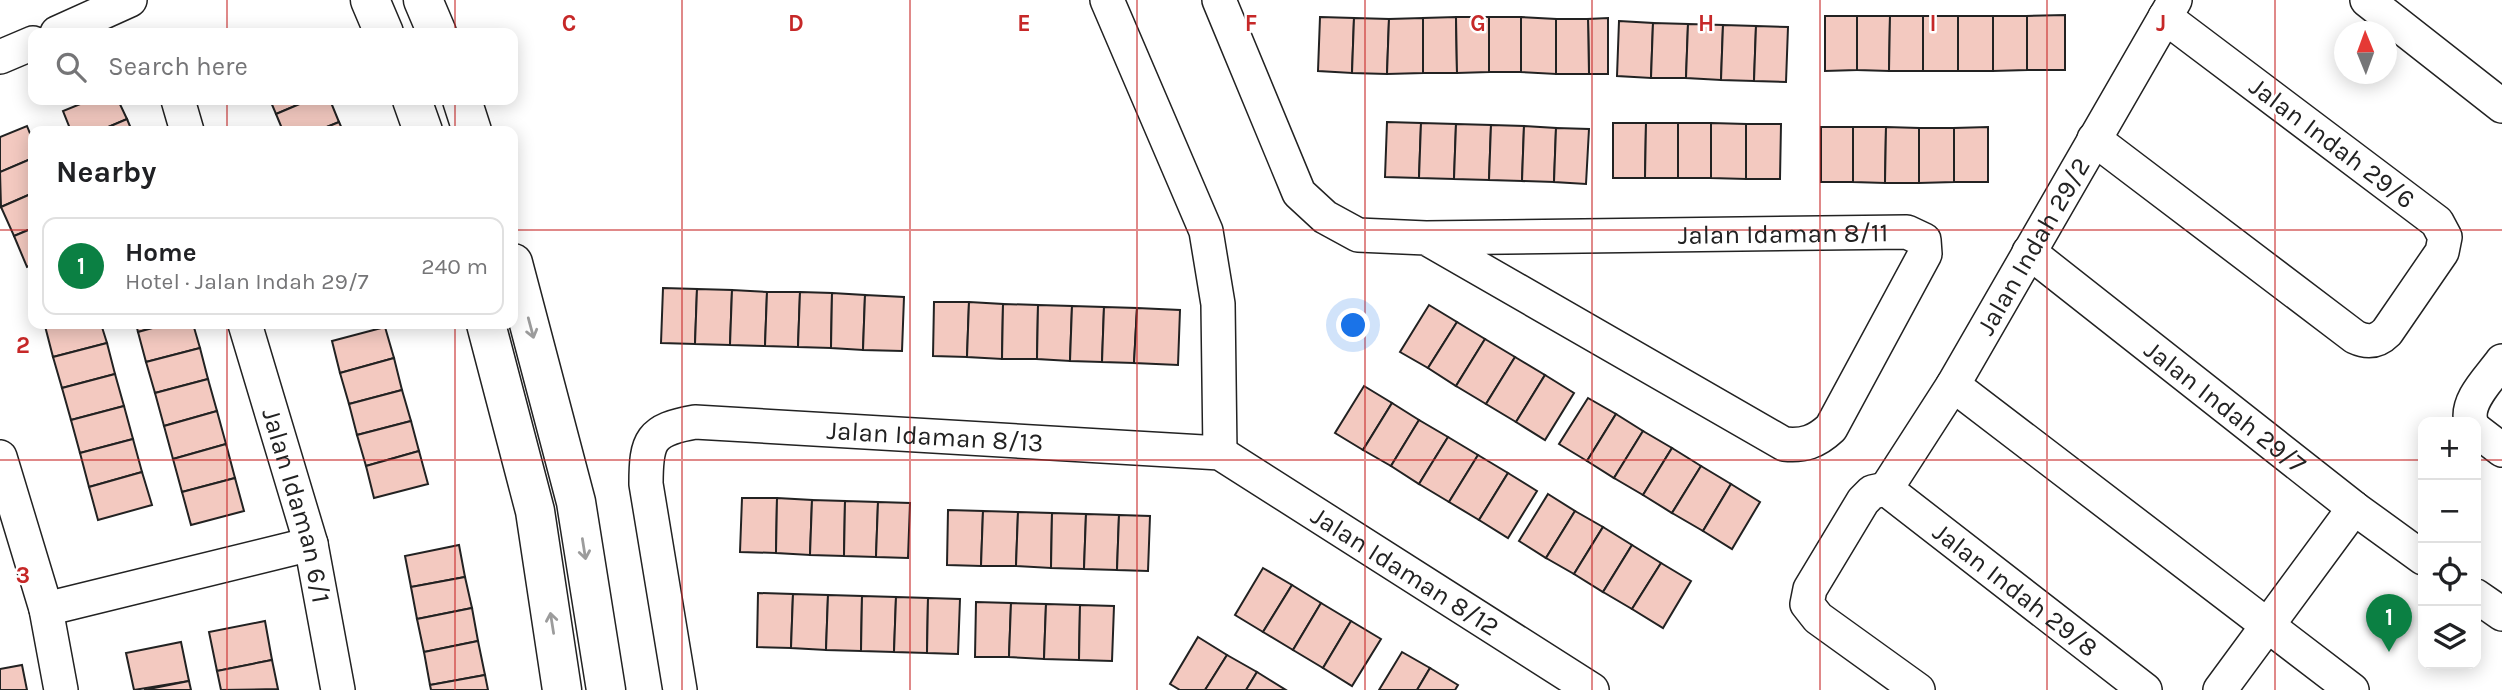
<!DOCTYPE html>
<meta charset="utf-8">
<style>
body{margin:0;font-family:Karla,sans-serif;background:#f6f6f6;color:#202124}
.controls{position:absolute;right:21px;bottom:21px;display:grid;overflow:hidden;border-radius:14px;box-shadow:0 4px 18px #0003}
.controls button{width:63px;height:63px;display:grid;place-items:center;padding:0;border:0;border-bottom:2px solid #e0e0e0;background:#fff;color:#202124;font:35px sans-serif}
.compass{position:absolute;left:2334px;top:21px;width:63px;height:63px;border-radius:50%;background:#fff;box-shadow:0 4px 18px #0003;rotate:359deg}
.you{position:absolute;left:1354px;top:326px;width:24px;height:24px;margin:-18px;border:5px solid #fff;border-radius:50%;background:#1a73e8;box-shadow:0 0 0 10px #1a73e833}
.badge{display:grid;place-items:center;width:46px;height:46px;border-radius:50%;background:#0b8043;color:#fff;font-size:23px;font-weight:700}
.pin{position:absolute;translate:-50% -58px;filter:drop-shadow(0 2px 4px #0008)}
.pin::after{content:'';position:absolute;top:37px;width:24px;height:21px;background:inherit;clip-path:polygon(0 0,100% 0,50% 100%)}
.list{margin:0;padding:0;list-style:none}
h2{display:flex;justify-content:space-between;align-items:center;height:91px;margin:0;padding:0 28px;font-size:30px}
h2 small{font-size:23px;font-weight:400;color:#757577}
.list li{display:grid;grid-template-columns:46px 1fr auto;gap:21px;align-items:center;box-sizing:border-box;height:98px;margin:0 14px 14px;padding:0 14px;border:2px solid #e0e0e0;border-radius:14px}
.list b{display:block;font-size:26px;white-space:nowrap}
.list p{margin:0;font-size:23px;white-space:nowrap;color:#757577}
.list em{font-size:23px;font-style:normal;color:#757577}
.icon{flex:none;width:38px;height:38px;fill:none;stroke:currentColor;stroke-width:2;stroke-linecap:round;stroke-linejoin:round}
.map{position:relative;flex:none;width:2502px;height:690px;overflow:hidden}
.search{position:absolute;background:#fff;box-shadow:0 4px 18px #0003;left:28px;top:28px;width:490px;height:77px;display:flex;align-items:center;gap:18px;box-sizing:border-box;padding:0 24px;border-radius:14px;color:#757577;font-size:26px}
.panel{position:absolute;background:#fff;box-shadow:0 4px 18px #0003;left:28px;top:126px;width:490px;height:203px;border-radius:14px}
.map>svg:first-child{display:block}
.building{fill:#f3c9c0;stroke:#222;stroke-width:2}
.lines{fill:none;stroke-linecap:round;stroke-linejoin:round}
.minor-casing{stroke:#222;stroke-width:36}
.major-casing{stroke:#222;stroke-width:41}
.minor{stroke:#fff;stroke-width:33}
.major{stroke:#fff;stroke-width:38}
.oneway{stroke:#9c9c9c}
.grid{fill:none;stroke:#c62828;stroke-width:2;stroke-opacity:0.55}
.labels{text-anchor:middle;dominant-baseline:central;stroke-width:5;stroke-linejoin:round;paint-order:stroke}
.street-label{font-size:26px;fill:#222;stroke:#fff}
.grid-label{font-size:23px;text-anchor:middle;font-weight:bold;fill:#c62828;stroke:#fff;stroke-width:5;stroke-linejoin:round;paint-order:stroke}
</style>
<div class="map">
<svg width="2502" height="690" viewBox="0 0 2502 690">
<rect width="100%" height="100%" fill="#fff"/>
<!-- building -->
<g class="building">
<path d="M2065 15V70H2027V16Z"/>
<path d="M1825 16H1857V70L1825 71Z"/>
<path d="M1857 16H1890L1889 71 1857 70Z"/>
<path d="M1890 16H1923V71H1889Z"/>
<rect x="1923" y="16" width="35" height="55"/>
<rect x="1958" y="16" width="35" height="55"/>
<path d="M1993 16H2027V70L1993 71Z"/>
<path d="M1320 17 1354 18 1352 73 1318 71Z"/>
<path d="M1456 17 1457 73H1423V18Z"/>
<path d="M1456 17H1489V72L1457 73Z"/>
<rect x="1489" y="17" width="32" height="55"/>
<path d="M1521 17 1556 19V74L1521 72Z"/>
<path d="M1354 18 1389 19 1387 74 1352 73Z"/>
<path d="M1423 18V73L1387 74 1389 19Z"/>
<path d="M1608 18V74H1589L1588 19Z"/>
<path d="M1556 19H1588L1589 74H1556Z"/>
<path d="M1619 21 1653 23 1651 78 1617 76Z"/>
<path d="M1653 23 1688 24 1686 78H1651Z"/>
<path d="M1688 24 1723 25 1721 80 1686 78Z"/>
<path d="M1723 25 1756 26 1754 81 1721 80Z"/>
<path d="M1756 26 1788 27 1786 82 1754 81Z"/>
<path d="M90 100H118L127 119 99 131H71L63 111Z"/>
<path d="M270 100H309L276 114Z"/>
<path d="M309 100H330L339 122 317 131H283L276 114Z"/>
<path d="M127 119 132 131H99Z"/>
<path d="M339 122 343 131H317Z"/>
<path d="M1387 122 1421 123 1419 178 1385 177Z"/>
<path d="M1421 123 1456 124 1454 179 1419 178Z"/>
<path d="M1613 123H1646L1645 178H1613Z"/>
<path d="M1646 123H1678V178H1645Z"/>
<rect x="1678" y="123" width="33" height="55"/>
<path d="M1711 123 1746 124V179L1711 178Z"/>
<path d="M1456 124 1491 125 1489 180 1454 179Z"/>
<path d="M1746 124H1781L1780 179H1746Z"/>
<path d="M1491 125 1524 126 1522 181 1489 180Z"/>
<path d="M27 126 33 141V158L0 172V137Z"/>
<path d="M1524 126 1556 128 1554 182 1522 181Z"/>
<rect x="1821" y="127" width="32" height="55"/>
<path d="M1853 127H1886L1885 183 1853 182Z"/>
<path d="M1886 127 1919 128V183H1885Z"/>
<path d="M1988 127V182H1954V128Z"/>
<path d="M1556 128 1589 129 1586 184 1554 182Z"/>
<path d="M1919 128H1954V182L1919 183Z"/>
<path d="M33 158V193L1 207 0 172Z"/>
<path d="M33 193V228L14 236 1 207Z"/>
<path d="M33 228V264L27 267 14 236Z"/>
<path d="M663 288 697 289 695 344 661 343Z"/>
<path d="M697 289 732 290 730 345 695 344Z"/>
<path d="M732 290 767 292 765 346 730 345Z"/>
<path d="M767 292H800L798 347 765 346Z"/>
<path d="M800 292 832 293 831 348 798 347Z"/>
<path d="M832 293 865 295 863 350 831 348Z"/>
<path d="M865 295 904 297 902 351 863 350Z"/>
<path d="M934 302H969L967 357 933 356Z"/>
<path d="M969 302 1003 304 1002 359 967 357Z"/>
<path d="M1003 304 1038 305 1037 359H1002Z"/>
<path d="M1038 305 1072 306 1070 361 1037 359Z"/>
<path d="M1429 305 1457 322 1428 368 1400 352Z"/>
<path d="M1072 306 1104 307 1102 362 1070 361Z"/>
<path d="M1104 307 1137 308 1134 363 1102 362Z"/>
<path d="M1137 308 1180 310 1178 365 1134 363Z"/>
<path d="M1457 322 1485 339 1456 386 1428 368Z"/>
<path d="M54 324H101L107 343 53 357 45 326Z"/>
<path d="M136 324H167L138 332Z"/>
<path d="M167 324H193L200 348 146 362 138 332Z"/>
<path d="M385 327 394 358 340 373 332 341Z"/>
<path d="M1485 339 1515 357 1486 404 1456 386Z"/>
<path d="M107 343 115 374 62 388 53 357Z"/>
<path d="M200 348 208 379 155 393 146 362Z"/>
<path d="M1515 357 1545 375 1516 422 1486 404Z"/>
<path d="M394 358 402 390 349 404 340 373Z"/>
<path d="M115 374 124 406 71 420 62 388Z"/>
<path d="M1545 375 1574 393 1545 440 1516 422Z"/>
<path d="M208 379 217 411 164 426 155 393Z"/>
<path d="M1364 386 1392 403 1363 450 1335 433Z"/>
<path d="M402 390 411 421 357 435 349 404Z"/>
<path d="M1588 398 1616 414 1587 461 1559 444Z"/>
<path d="M1392 403 1419 420 1391 466 1363 450Z"/>
<path d="M124 406 133 439 80 453 71 420Z"/>
<path d="M217 411 226 444 173 459 164 426Z"/>
<path d="M1616 414 1643 431 1614 478 1587 461Z"/>
<path d="M1419 420 1448 437 1419 484 1391 466Z"/>
<path d="M411 421 419 451 366 466 357 435Z"/>
<path d="M1643 431 1672 448 1643 495 1614 478Z"/>
<path d="M1448 437 1478 455 1449 502 1419 484Z"/>
<path d="M133 439 142 472 89 487 80 453Z"/>
<path d="M226 444 235 478 182 492 173 459Z"/>
<path d="M1672 448 1701 466 1672 513 1643 495Z"/>
<path d="M419 451 428 484 374 498 366 466Z"/>
<path d="M1478 455 1508 473 1479 520 1449 502Z"/>
<path d="M1701 466 1731 484 1703 531 1672 513Z"/>
<path d="M142 472 152 505 98 520 89 487Z"/>
<path d="M1508 473 1537 491 1508 538 1479 520Z"/>
<path d="M235 478 244 511 191 525 182 492Z"/>
<path d="M1731 484 1760 502 1732 549 1703 531Z"/>
<path d="M1548 494 1575 511 1546 558 1519 541Z"/>
<path d="M742 498H777L776 553 740 552Z"/>
<path d="M777 498 812 500 810 555 776 553Z"/>
<path d="M812 500 845 501 844 556 810 555Z"/>
<path d="M845 501 878 502 876 557 844 556Z"/>
<path d="M878 502 910 503 908 558 876 557Z"/>
<path d="M948 510 983 511 981 566 947 565Z"/>
<path d="M983 511 1018 512 1016 566H981Z"/>
<path d="M1575 511 1603 527 1574 574 1546 558Z"/>
<path d="M1018 512 1052 513 1051 568 1016 566Z"/>
<path d="M1052 513 1086 514 1084 569 1051 568Z"/>
<path d="M1086 514 1119 515 1117 570 1084 569Z"/>
<path d="M1119 515 1150 516 1148 571 1117 570Z"/>
<path d="M1603 527 1632 545 1603 592 1574 574Z"/>
<path d="M459 545 465 577 411 587 405 556Z"/>
<path d="M1632 545 1661 563 1632 609 1603 592Z"/>
<path d="M1661 563 1691 581 1663 628 1632 609Z"/>
<path d="M1263 568 1292 585 1263 632 1235 615Z"/>
<path d="M465 577 472 608 417 619 411 587Z"/>
<path d="M1292 585 1321 603 1293 650 1263 632Z"/>
<path d="M758 593 793 594 791 648 757 647Z"/>
<path d="M793 594 828 595 826 650 791 648Z"/>
<path d="M828 595 862 596 861 651 826 650Z"/>
<path d="M862 596 896 597 894 652 861 651Z"/>
<path d="M896 597 928 598 927 653 894 652Z"/>
<path d="M928 598 960 599 958 654 927 653Z"/>
<path d="M976 602 1011 603 1009 657H975Z"/>
<path d="M1011 603 1046 604 1044 659 1009 657Z"/>
<path d="M1321 603 1351 621 1323 668 1293 650Z"/>
<path d="M1046 604 1080 605 1079 660 1044 659Z"/>
<path d="M1080 605 1114 606 1112 661 1079 660Z"/>
<path d="M472 608 478 641 424 652 417 619Z"/>
<path d="M265 621 272 660 217 671 209 632Z"/>
<path d="M1351 621 1381 639 1352 686 1323 668Z"/>
<path d="M1198 637 1227 655 1205 690H1180L1170 684Z"/>
<path d="M478 641 485 675 430 685 424 652Z"/>
<path d="M181 642 189 681 134 690 126 653Z"/>
<path d="M1402 652 1430 668 1417 690H1379Z"/>
<path d="M1227 655 1257 672 1246 690H1205Z"/>
<path d="M272 660 278 689 221 690 217 671Z"/>
<path d="M22 665 27 690H0V669Z"/>
<path d="M1430 668 1458 685 1455 690H1417Z"/>
<path d="M1257 672 1286 690H1246Z"/>
<path d="M485 675 488 690H431L430 685Z"/>
<path d="M189 681 191 690H144Z"/>
</g>
<g class="lines">
<defs>
<g id="minor">
<path d="M1107 0 1206 231 1218 304 1220 453"/>
<path id="s1" d="M1219 0 1299 193 1325 217 1358 235 1426 238 1907 232 1924 240 1925 254 1831 428C1816 442 1804 446 1784 444L1426 238"/>
<path d="M2367 0 2502 106"/>
<path d="M57 33 130 0"/>
<path d="M0 57 33 43"/>
<path d="M178 100 187 131"/>
<path d="M2094 139 2355 337C2368 343 2377 342 2387 332L2442 252 2445 237 2437 222 2165 17"/>
<path id="s2" d="M2029 252 2354 508 2423 558"/>
<path id="s3" d="M245 324 311 544 338 690"/>
<path d="M1953 385 2352 690"/>
<path d="M2471 422C2465 401 2490 378 2502 361"/>
<path d="M2476 430 2502 450"/>
<path d="M0 457 46 609 61 690"/>
<path id="s4" d="M1886 489 1953 385 2175 0"/>
<path id="s5" d="M1886 489 2145 690"/>
<path d="M1886 489 1872 492 1863 501 1810 589 1807 604 1818 618 1918 690"/>
<path d="M2476 596 2502 614"/>
<path d="M46 609 311 544"/>
<path id="s6" d="M680 690 646 484C646 440 650 430 695 422L1220 453 1592 690"/>
<path d="M2220 690 2354 508"/>
</g>
<g id="major">
<path d="M370 0 384 33"/>
<path d="M423 0 437 33"/>
<path d="M412 100 423 131"/>
<path d="M462 100 472 131"/>
<path d="M513 263 576 502 606 690"/>
<path d="M486 324 535 511 562 690"/>
</g>
</defs>
<!-- minor casing -->
<use href="#minor" class="minor-casing"/>
<!-- major casing -->
<use href="#major" class="major-casing"/>
<!-- minor -->
<use href="#minor" class="minor"/>
<!-- major -->
<use href="#major" class="major"/>
</g>
<!-- one-way arrows -->
<defs><path id="oneway-shaft" d="M-6 0H5M1.5-3L5.5 0L1.5 3" fill="none" stroke-width="1.6" stroke-linecap="round" stroke-linejoin="round" transform="scale(1.75)"/></defs>
<g class="oneway">
<use href="#oneway-shaft" transform="translate(531 328) rotate(75)"/>
<use href="#oneway-shaft" transform="translate(584 549) rotate(81)"/>
<use href="#oneway-shaft" transform="translate(552 623) rotate(-99)"/>
</g>
<!-- grid -->
<path class="grid" d="M227 0V33M455 0V33M682 0V690M910 0V690M1137 0V690M1365 0V690M1592 0V690M1820 0V690M2047 0V690M2275 0V690M227 100V131M455 100V131M0 230H33M513 230H2502M227 324V690M455 324V690M0 460H2423M2476 460H2502"/>
<g class="labels">
<!-- street labels -->
<g class="street-label">
<text transform="translate(2332 143) rotate(37)">Jalan Indah 29/6</text>
<text stroke="none"><textPath href="#s1" startOffset="707">Jalan Idaman 8/11</textPath></text>
<text stroke="none"><textPath href="#s4" startOffset="284">Jalan Indah 29/2</textPath></text>
<text stroke="none"><textPath href="#s2" startOffset="250">Jalan Indah 29/7</textPath></text>
<text stroke="none"><textPath href="#s6" startOffset="541">Jalan Idaman 8/13</textPath></text>
<text stroke="none"><textPath href="#s3" startOffset="189">Jalan Idaman 6/1</textPath></text>
<text stroke="none"><textPath href="#s6" startOffset="1046">Jalan Idaman 8/12</textPath></text>
<text stroke="none"><textPath href="#s5" startOffset="164">Jalan Indah 29/8</textPath></text>
</g>
</g>
<g class="grid-label">
<text x="569" y="31">C</text>
<text x="796" y="31">D</text>
<text x="1024" y="31">E</text>
<text x="1251" y="31">F</text>
<text x="1478" y="31">G</text>
<text x="1706" y="31">H</text>
<text x="1933" y="31">I</text>
<text x="2161" y="31">J</text>
<text x="23" y="353">2</text>
<text x="23" y="583">3</text>
</g>
</svg>
<div class="controls">
<button>+</button>
<button>−</button>
<button><svg class="icon" aria-label="locate" viewBox="0 0 24 24"><circle cx="12" cy="12" r="6"/><path d="M12 2v4M12 18v4M2 12h4M18 12h4"/></svg></button>
<button><svg class="icon" aria-label="layers" viewBox="0 0 24 24"><path d="M12 4l9 5-9 5-9-5zM3 14l9 5 9-5"/></svg></button>
</div>
<svg class="compass" viewBox="-18 -18 36 36"><path d="M0-13l5 13h-10z" fill="#e53935"/><path d="M0 13l5-13h-10z" fill="#757577"/></svg>
<div class="you"></div>
<div class="pin badge" style="left:2389px;top:652px">1</div>
<div class="search"><svg class="icon" aria-label="search" viewBox="0 0 24 24"><circle cx="10" cy="10" r="6"/><path d="M15 15l6 6"/></svg>Search here</div>
<section class="panel">
<h2>Nearby<small></small></h2>
<ul class="list">
<li><span class="badge">1</span><div><b>Home</b><p>Hotel · Jalan Indah 29/7</p></div><em>240 m</em></li>
</ul>
</section>
</div>
